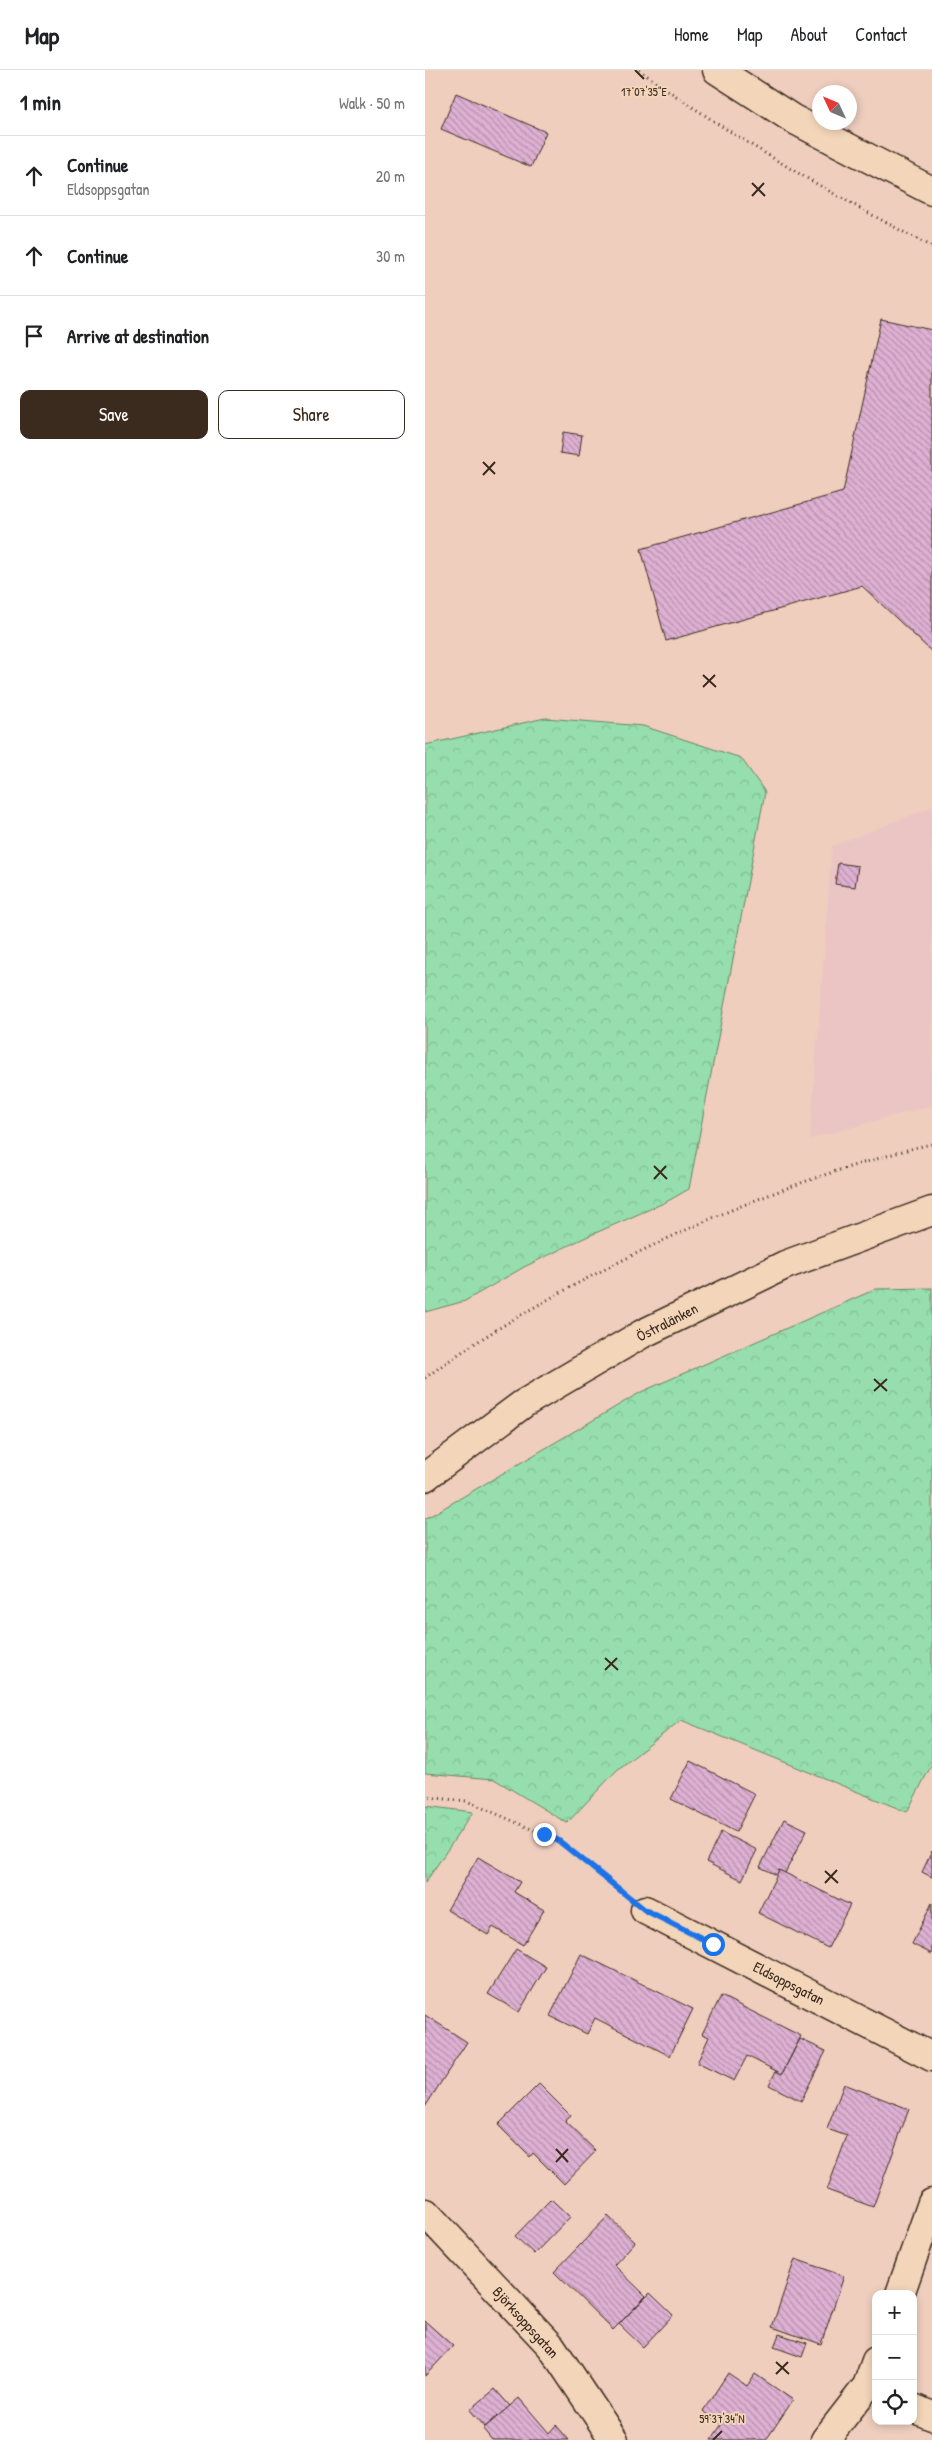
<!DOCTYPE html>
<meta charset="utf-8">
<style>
body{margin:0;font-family:"Patrick Hand",sans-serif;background:#f6f6f6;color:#202124}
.controls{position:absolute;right:15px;bottom:15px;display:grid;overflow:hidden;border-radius:10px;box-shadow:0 2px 8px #0003}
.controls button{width:45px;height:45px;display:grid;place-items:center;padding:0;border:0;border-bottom:1px solid #e0e0e0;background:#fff;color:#202124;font:25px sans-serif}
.compass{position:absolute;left:387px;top:15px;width:45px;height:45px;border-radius:50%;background:#fff;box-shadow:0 2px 8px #0003;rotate:314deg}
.stop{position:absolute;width:15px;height:15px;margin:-11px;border:4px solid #1a73e8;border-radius:50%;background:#fff}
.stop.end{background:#1a73e8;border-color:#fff;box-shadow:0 1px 5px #0008}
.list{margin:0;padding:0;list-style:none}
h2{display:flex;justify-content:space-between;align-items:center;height:65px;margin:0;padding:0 20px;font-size:21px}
h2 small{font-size:16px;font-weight:400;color:#757577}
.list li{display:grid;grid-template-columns:32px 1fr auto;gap:15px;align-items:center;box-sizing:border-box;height:80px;padding:0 20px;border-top:1px solid #e0e0e0}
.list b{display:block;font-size:19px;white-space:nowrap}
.list p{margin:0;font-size:16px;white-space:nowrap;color:#757577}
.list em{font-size:16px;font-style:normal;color:#757577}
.actions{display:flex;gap:10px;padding:15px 20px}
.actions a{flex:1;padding:11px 0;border:1px solid #3b2a1e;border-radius:10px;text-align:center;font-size:18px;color:#3b2a1e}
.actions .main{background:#3b2a1e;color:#fff}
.icon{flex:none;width:28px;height:28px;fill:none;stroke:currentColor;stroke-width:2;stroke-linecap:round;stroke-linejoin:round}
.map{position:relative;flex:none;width:507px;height:2370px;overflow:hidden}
header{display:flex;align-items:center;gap:30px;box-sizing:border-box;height:70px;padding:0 25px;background:#fff;border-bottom:1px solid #e0e0e0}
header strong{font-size:24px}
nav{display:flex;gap:28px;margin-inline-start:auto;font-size:18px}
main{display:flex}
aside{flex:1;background:#fff}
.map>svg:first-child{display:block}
.built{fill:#eac5c4}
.forest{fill:url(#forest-crowns);stroke:#688466}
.building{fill:url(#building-back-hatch);stroke:#3b2a1e}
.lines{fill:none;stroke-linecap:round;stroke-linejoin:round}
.minor-casing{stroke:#3b2a1e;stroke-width:31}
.path{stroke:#3b2a1e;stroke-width:3;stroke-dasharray:1 4;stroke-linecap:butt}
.minor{stroke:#f3d5b9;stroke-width:28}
.route{stroke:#1a73e8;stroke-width:6}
.ticks{fill:none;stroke:#3b2a1e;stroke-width:2}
.labels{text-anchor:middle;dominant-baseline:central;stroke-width:4;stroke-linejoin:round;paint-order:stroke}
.street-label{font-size:15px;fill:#3b2a1e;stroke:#f3d5b9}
.ticks-label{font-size:12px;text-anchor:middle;fill:#3b2a1e;stroke:#f3d5b9;stroke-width:4;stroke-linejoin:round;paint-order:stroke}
</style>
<header>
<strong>Map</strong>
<nav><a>Home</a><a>Map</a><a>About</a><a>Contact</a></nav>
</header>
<main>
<aside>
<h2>1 min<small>Walk · 50 m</small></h2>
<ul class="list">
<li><svg class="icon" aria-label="ahead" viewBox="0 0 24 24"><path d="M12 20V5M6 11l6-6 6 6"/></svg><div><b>Continue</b><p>Eldsoppsgatan</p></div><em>20 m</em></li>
<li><svg class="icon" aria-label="ahead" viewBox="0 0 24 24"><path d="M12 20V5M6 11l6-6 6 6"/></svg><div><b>Continue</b></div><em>30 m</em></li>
<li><svg class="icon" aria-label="arrive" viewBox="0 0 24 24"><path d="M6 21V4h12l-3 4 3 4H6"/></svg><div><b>Arrive at destination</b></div></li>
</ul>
<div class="actions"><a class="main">Save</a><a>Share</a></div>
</aside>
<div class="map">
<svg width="507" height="2370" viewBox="0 0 507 2370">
<defs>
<pattern id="forest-crowns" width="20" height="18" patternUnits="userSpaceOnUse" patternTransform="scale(1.25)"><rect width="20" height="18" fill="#96dead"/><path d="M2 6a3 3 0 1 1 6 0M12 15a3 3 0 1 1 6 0" fill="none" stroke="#82bf94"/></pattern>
<pattern id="building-back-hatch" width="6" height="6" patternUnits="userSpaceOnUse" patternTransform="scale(1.25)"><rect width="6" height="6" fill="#deb0d3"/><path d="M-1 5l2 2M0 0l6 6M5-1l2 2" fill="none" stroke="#b58fab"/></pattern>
</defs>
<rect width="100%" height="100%" fill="#efcebe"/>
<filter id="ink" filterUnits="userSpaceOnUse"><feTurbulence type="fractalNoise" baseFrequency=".02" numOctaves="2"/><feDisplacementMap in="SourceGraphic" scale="10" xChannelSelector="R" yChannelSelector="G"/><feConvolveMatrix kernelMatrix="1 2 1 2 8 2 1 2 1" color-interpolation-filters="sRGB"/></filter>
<g filter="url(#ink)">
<!-- built -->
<path class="built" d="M507 737V1035L385 1069 407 776Z"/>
<!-- forest -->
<g class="forest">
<path d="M120 648 218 656 316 688 340 722 264 1119 241 1132 159 1168 99 1197 40 1231 0 1242V675Z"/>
<path d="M507 1218V1694L482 1742 256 1650 192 1700 142 1753 69 1709 0 1703V1449L216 1322 451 1219Z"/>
<path d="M0 1736 48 1742 0 1813Z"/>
</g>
<!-- building -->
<g class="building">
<path d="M31 23 121 62 106 97 16 59Z"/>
<path d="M456 249 507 260V582L437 516 241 571 216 479 418 422Z"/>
<path d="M138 362 157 365 154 386 135 383Z"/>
<path d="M413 793 433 796 430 817 410 814Z"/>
<path d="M265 1691 330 1724 311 1762 246 1729Z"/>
<path d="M359 1749 382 1760 360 1803 354 1800 352 1805 335 1797Z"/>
<path d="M296 1762 332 1780 317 1810 281 1792Z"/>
<path d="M507 1781V1807L497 1802Z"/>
<path d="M53 1787 95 1812 89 1822 119 1840 98 1875 68 1857 63 1865 22 1840Z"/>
<path d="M354 1800 425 1835 403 1878 333 1843Z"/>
<path d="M507 1833V1884L487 1874Z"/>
<path d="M91 1879 121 1897 94 1942 63 1924Z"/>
<path d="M156 1884 268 1939 245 1986 170 1948 162 1964 125 1946Z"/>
<path d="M296 1926 376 1966 357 2004 322 1986 309 2011 272 1993 284 1967 277 1964Z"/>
<path d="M0 1945 42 1972 0 2037Z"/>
<path d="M375 1969 401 1981 376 2031 344 2015 351 2001 357 2004Z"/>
<path d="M114 2014 146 2046 140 2051 171 2081 139 2114 108 2083 105 2087 73 2055Z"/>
<path d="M419 2014 484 2039 448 2137 402 2120 422 2066 402 2059Z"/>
<path d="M126 2129 145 2147 109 2184 90 2166Z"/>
<path d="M183 2146 210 2172 189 2195 221 2226 188 2260 129 2202Z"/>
<path d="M370 2189 419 2206 396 2274 347 2257Z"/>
<path d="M225 2223 248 2245 218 2277 194 2254Z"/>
<path d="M0 2251 28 2276 0 2306Z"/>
<path d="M354 2264 382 2273 377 2287 349 2277Z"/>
<path d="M303 2303 322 2316 330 2304 368 2330 341 2370H286L297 2354 278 2341Z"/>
<path d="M70 2319 85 2336 60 2357 45 2340Z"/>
<path d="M94 2328 124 2363 131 2355 144 2370H67L58 2359Z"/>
</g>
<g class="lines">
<defs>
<g id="minor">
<path d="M292 0 368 49 507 121"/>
<path d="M0 1407 98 1334 217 1264 360 1195 507 1141"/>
<path d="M220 1840 507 1987"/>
<path d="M1 2143 126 2276 189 2370"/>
<path d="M475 2224 507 2133"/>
<path d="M488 2338 507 2346"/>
<path d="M400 2370 442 2316 451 2291"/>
</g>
</defs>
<!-- minor casing -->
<use href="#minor" class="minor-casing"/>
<!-- path -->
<g class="path">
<path d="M214 0C307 67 406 124 507 177"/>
<path d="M0 1308C63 1261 132 1223 202 1188 281 1149 360 1115 445 1091 465 1085 486 1078 507 1074"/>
<path d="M0 1727 42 1731 134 1771 196 1820"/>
</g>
<!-- minor -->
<use href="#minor" class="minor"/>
</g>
</g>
<g class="lines" filter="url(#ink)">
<!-- route -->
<path class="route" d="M119 1764 134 1771 220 1840 288 1874"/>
</g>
<!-- ticks -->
<path class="ticks" d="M210 0 219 9M327 113 340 126M327 126 339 113M58 392 70 404M58 405 70 392M278 605 291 617M278 617 290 605M229 1096 242 1109M229 1109 241 1096M449 1309 462 1321M449 1321 462 1309M180 1588 193 1600M180 1600 192 1588M400 1801 413 1813M400 1813 412 1800M131 2079 143 2092M131 2092 143 2079M351 2292 364 2304M351 2304 363 2292M288 2370 297 2361"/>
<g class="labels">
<!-- street labels -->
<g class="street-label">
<text transform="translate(242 1252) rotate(-27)">Östralänken</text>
<text transform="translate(364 1913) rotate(27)">Eldsoppsgatan</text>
<text transform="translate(101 2252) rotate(48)">Björksoppsgatan</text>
</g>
</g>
<g class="ticks-label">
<text x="219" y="26">17°07'35"E</text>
<text x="297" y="2353">59°37'34"N</text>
</g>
</svg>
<div class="controls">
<button>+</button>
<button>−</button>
<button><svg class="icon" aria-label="locate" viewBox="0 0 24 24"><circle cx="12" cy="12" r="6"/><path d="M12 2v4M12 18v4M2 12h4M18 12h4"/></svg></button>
</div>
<svg class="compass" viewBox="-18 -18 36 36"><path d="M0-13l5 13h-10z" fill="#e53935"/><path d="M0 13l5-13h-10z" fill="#757577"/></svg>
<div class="stop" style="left:288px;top:1874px"></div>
<div class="stop end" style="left:119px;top:1764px"></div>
</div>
</main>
